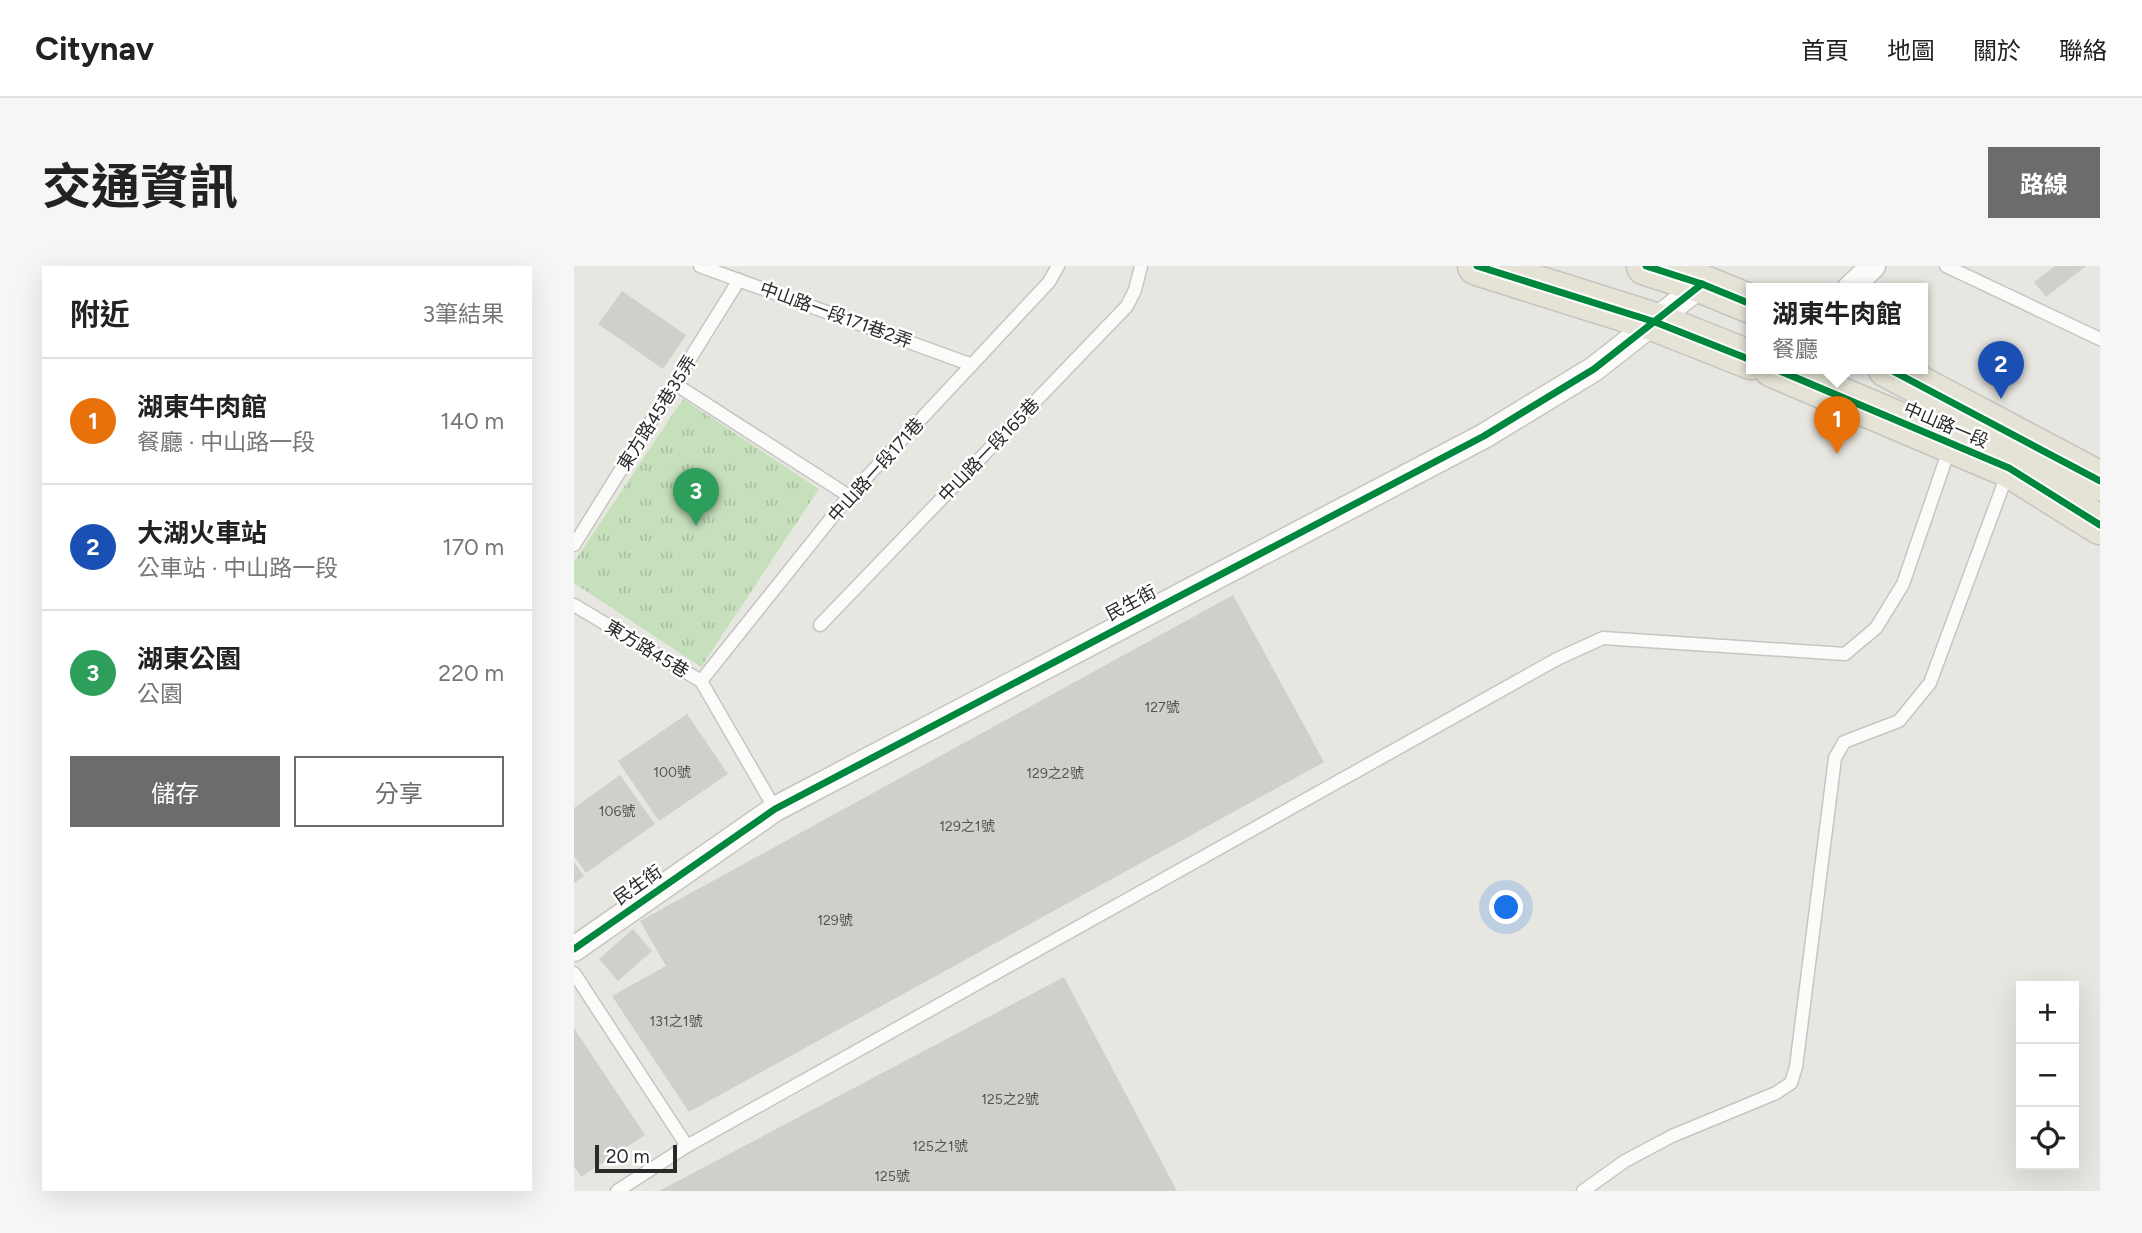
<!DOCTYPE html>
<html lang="zh-TW">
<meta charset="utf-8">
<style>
body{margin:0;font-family:Figtree,"Noto Sans TC",sans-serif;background:#f6f6f6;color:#222}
.controls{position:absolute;right:21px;bottom:21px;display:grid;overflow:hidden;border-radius:0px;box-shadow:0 7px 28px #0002}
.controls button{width:63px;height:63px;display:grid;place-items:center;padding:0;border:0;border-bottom:2px solid #e0e0e0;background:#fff;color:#222;font:35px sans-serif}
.scale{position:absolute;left:21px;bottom:18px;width:82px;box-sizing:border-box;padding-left:7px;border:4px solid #2a2a2a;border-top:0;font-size:19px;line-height:24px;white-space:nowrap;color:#2a2a2a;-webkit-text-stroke:5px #fff;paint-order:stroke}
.you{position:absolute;left:933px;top:642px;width:24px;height:24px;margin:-18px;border:5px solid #fff;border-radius:50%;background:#1a73e8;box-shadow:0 0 0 10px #1a73e833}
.badge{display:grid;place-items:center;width:46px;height:46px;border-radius:50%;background:#6c6c6a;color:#fff;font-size:23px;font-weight:700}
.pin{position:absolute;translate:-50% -58px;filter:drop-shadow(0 2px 4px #0008)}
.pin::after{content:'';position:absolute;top:37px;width:24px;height:21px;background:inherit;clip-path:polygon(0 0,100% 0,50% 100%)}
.popup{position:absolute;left:1172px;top:17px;width:182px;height:91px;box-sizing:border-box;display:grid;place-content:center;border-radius:0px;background:#fff;filter:drop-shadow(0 2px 5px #0005);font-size:23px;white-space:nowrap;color:#767676}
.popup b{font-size:26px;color:#222}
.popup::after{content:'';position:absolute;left:50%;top:100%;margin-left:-14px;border:14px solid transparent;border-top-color:#fff}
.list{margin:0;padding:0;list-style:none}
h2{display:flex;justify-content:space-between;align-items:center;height:91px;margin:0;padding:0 28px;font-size:30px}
h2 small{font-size:23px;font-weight:400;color:#767676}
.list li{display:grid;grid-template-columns:46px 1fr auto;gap:21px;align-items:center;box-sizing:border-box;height:126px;padding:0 28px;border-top:2px solid #e0e0e0}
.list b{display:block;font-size:26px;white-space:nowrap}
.list p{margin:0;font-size:23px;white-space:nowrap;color:#767676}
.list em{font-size:23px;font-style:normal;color:#767676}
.actions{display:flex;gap:14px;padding:21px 28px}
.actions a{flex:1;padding:16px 0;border:2px solid #6c6c6a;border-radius:0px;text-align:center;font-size:24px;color:#6c6c6a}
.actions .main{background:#6c6c6a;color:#fff}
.icon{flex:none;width:38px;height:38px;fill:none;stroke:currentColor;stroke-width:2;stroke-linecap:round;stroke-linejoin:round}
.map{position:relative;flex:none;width:1526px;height:925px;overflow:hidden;border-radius:0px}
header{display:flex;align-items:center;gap:42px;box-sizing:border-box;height:98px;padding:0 35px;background:#fff;border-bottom:2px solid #e0e0e0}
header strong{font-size:33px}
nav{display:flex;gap:38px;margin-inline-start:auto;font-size:24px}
.intro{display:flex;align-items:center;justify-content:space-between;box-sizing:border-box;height:168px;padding:0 42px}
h1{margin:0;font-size:49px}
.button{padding:18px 32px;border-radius:0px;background:#6c6c6a;color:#fff;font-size:24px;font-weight:700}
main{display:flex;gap:42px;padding:0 42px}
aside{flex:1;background:#fff;border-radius:0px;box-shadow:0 7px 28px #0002}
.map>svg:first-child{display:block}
.grass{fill:url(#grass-tufts)}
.building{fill:#d1cfcb}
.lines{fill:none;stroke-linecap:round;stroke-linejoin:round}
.service-casing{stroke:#c6c5c4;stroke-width:15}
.minor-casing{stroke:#c6c5c4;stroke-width:27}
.primary-casing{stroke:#c4c4c1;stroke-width:41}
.service{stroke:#fcfbfa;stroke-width:12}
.minor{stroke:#fcfbfa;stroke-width:24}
.primary{stroke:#e5e3d5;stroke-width:38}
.cycleway-casing{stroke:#fff;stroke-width:11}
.cycleway{stroke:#00873e;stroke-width:7}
.labels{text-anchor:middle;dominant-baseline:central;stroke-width:5;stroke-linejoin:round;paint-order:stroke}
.number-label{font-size:14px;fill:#545453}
.street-label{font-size:18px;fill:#2a2a2a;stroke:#fff}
</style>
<header>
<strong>Citynav</strong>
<nav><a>首頁</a><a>地圖</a><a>關於</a><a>聯絡</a></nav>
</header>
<div class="intro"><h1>交通資訊</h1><a class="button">路線</a></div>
<main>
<aside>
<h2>附近<small>3筆結果</small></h2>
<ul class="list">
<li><span class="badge" style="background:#e8710a">1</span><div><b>湖東牛肉館</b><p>餐廳 · 中山路一段</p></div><em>140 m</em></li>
<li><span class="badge" style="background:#1a4fb4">2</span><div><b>大湖火車站</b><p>公車站 · 中山路一段</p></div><em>170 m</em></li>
<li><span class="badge" style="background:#2e9e5b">3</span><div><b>湖東公園</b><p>公園</p></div><em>220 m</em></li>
</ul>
<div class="actions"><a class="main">儲存</a><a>分享</a></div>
</aside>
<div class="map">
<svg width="1526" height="925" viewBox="0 0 1526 925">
<defs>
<pattern id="grass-tufts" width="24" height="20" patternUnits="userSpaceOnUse" patternTransform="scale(1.75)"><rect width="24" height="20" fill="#c6e0bc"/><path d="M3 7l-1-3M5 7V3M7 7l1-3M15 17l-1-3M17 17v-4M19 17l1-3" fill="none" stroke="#aac0a2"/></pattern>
</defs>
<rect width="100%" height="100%" fill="#e8e6e0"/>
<!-- grass -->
<path class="grass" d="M109 133 245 223 127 401 0 317V296Z"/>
<!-- building -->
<g class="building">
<path d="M1481 0H1512L1472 31 1460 16Z"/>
<path d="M48 25 112 69 89 103 24 58Z"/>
<path d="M659 329 750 496 115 846 38 730 92 700 66 655Z"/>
<path d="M113 448 154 508 85 555 44 495Z"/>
<path d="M46 509 81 558 12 607 0 590V542Z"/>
<path d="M0 596 10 610 0 617Z"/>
<path d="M59 663 78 685 44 715 25 693Z"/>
<path d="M490 711 603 925H85Z"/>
<path d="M0 762 71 869 7 911 0 900Z"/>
</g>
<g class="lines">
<defs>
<g id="service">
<path d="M126 0 398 99"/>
<path d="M1372 0 1526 73"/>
<path d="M101 118 275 230"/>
<path d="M0 279 165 14"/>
<path d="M0 339 127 415 201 543"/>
<path d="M246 359 553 40 561 24 567 0"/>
<path d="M127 415 275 230 475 16 484 0"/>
<path d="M0 707 113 880"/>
<path d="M43 925 113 880 983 393 1029 372 1271 388 1302 362 1329 318 1376 181"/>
<path d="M1009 925 1051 895 1098 870 1202 827 1217 817 1222 801 1261 492 1270 476 1325 455 1356 417 1434 206"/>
</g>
<g id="minor">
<path d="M1276 22 1299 0"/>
<path d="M0 683 201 543 910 170 1020 103 1128 18"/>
</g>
<g id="primary">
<path d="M903 0 1081 56 1177 94"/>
<path d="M1072 0 1128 18 1177 38"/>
<path d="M1199 102 1435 202 1526 259"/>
<path d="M1313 102 1526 215"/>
</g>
</defs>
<!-- service casing -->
<use href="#service" class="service-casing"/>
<!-- minor casing -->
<use href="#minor" class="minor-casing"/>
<!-- primary casing -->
<use href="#primary" class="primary-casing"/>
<!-- service -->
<use href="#service" class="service"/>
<!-- minor -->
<use href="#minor" class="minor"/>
<!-- primary -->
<use href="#primary" class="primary"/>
<defs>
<g id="cycleway">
<path d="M903 0 1081 56 1177 94"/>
<path d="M1072 0 1128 18 1177 38"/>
<path d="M1199 102 1435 202 1526 259"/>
<path d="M1313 102 1526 215"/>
<path d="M0 683 201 543 910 170 1020 103 1128 18"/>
</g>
</defs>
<!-- cycleway casing -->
<use href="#cycleway" class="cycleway-casing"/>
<!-- cycleway -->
<use href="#cycleway" class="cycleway"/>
</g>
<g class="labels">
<!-- number labels -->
<g class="number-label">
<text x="588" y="441">127號</text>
<text x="98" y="506">100號</text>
<text x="481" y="507">129之2號</text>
<text x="43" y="545">106號</text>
<text x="393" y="560">129之1號</text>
<text x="261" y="654">129號</text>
<text x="102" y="755">131之1號</text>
<text x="436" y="833">125之2號</text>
<text x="366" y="880">125之1號</text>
<text x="318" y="910">125號</text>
</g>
<!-- street labels -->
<g class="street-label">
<text transform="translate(262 49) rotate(20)">中山路一段171巷2弄</text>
<text transform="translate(83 147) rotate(-58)">東方路45巷35弄</text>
<text transform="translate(1372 159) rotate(23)">中山路一段</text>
<text transform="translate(415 184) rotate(-46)">中山路一段165巷</text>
<text transform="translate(302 204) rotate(-48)">中山路一段171巷</text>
<text transform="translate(557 337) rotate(-28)">民生街</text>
<text transform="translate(73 383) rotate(31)">東方路45巷</text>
<text transform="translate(64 619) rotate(-35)">民生街</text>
</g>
</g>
</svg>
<div class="controls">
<button>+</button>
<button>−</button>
<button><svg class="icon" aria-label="locate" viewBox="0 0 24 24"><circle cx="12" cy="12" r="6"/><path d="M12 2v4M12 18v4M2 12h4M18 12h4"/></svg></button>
</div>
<div class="scale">20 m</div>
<div class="you"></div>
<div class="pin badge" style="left:1263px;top:188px;background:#e8710a">1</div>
<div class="popup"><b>湖東牛肉館</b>餐廳</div>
<div class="pin badge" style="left:1427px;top:133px;background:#1a4fb4">2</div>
<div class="pin badge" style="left:122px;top:260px;background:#2e9e5b">3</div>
</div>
</main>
